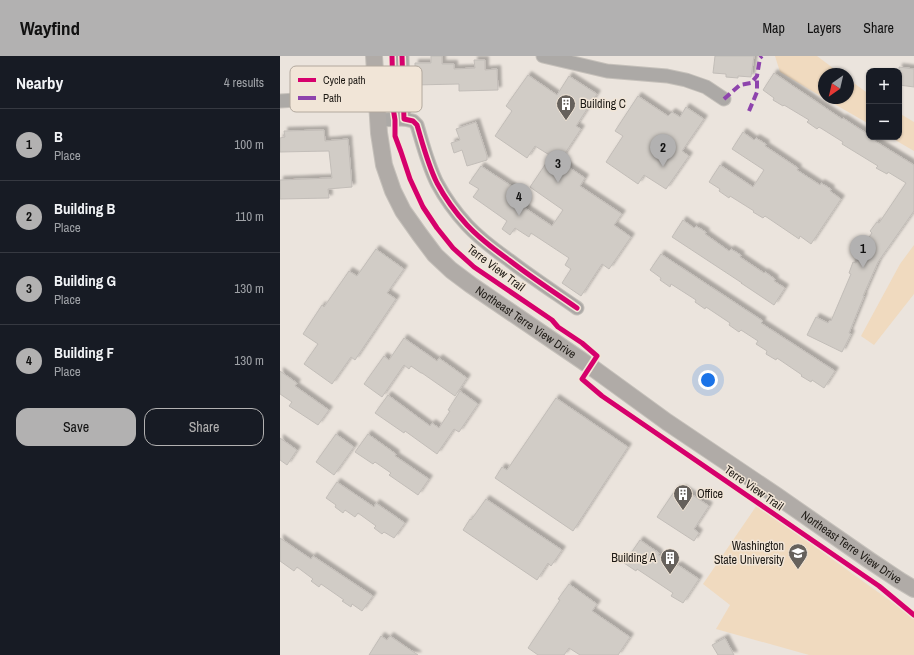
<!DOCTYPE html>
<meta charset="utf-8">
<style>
body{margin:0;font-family:"Archivo Narrow",sans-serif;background:#20242c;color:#f1f3f6}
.controls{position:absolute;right:12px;top:12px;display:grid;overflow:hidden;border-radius:8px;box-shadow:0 1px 3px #0004}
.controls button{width:36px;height:36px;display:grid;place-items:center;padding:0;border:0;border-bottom:1px solid #363941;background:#171b24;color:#f1f3f6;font:20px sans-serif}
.compass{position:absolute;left:538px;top:12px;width:36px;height:36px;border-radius:50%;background:#171b24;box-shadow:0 1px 3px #0004;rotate:214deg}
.you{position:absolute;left:428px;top:324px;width:14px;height:14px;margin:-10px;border:3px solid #fff;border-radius:50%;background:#1a73e8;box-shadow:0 0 0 6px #1a73e833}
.badge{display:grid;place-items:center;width:26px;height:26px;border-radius:50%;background:#b2b1b1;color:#111;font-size:13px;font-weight:700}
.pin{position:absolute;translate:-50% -33px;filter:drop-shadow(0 1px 2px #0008)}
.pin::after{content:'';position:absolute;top:21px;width:14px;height:12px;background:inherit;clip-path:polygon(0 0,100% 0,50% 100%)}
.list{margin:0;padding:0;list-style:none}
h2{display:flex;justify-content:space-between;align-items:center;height:52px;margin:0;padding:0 16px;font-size:17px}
h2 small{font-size:13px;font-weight:400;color:#9ea1a6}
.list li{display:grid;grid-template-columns:26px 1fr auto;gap:12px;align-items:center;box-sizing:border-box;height:72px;padding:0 16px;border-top:1px solid #363941}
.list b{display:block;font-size:15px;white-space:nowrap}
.list p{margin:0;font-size:13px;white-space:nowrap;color:#9ea1a6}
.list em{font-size:13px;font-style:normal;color:#9ea1a6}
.actions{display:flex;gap:8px;padding:12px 16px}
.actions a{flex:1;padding:9px 0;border:1px solid #b2b1b1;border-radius:12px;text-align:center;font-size:14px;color:#b2b1b1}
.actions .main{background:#b2b1b1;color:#111}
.map{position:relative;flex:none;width:634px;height:599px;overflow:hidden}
header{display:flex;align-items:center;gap:24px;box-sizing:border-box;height:56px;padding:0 20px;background:#b2b1b1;color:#111}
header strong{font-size:19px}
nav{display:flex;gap:22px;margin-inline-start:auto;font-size:14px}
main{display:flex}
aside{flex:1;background:#171b24}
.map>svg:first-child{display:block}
.green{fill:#f0dabf}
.building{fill:#d1ccc6;stroke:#c2bdb8;filter:url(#shadow)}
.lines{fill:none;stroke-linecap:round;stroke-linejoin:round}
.minor-casing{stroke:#c5c0ba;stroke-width:15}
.major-casing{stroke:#c5c0ba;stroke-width:18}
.minor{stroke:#aca9a6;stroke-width:13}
.major{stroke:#b0aba7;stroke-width:16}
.quiet{stroke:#8e44ad;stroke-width:4;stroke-dasharray:8 4;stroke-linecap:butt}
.cycleway-casing{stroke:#f1e5d7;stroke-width:8}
.cycleway{stroke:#d6006c;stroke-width:5}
.labels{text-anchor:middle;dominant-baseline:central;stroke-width:3;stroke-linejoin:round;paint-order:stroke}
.poi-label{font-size:12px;fill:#1f1b16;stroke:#f1e5d7;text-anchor:start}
.street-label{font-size:12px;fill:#1f1b16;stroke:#f1e5d7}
.key{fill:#f1e5d7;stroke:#b2a89d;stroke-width:1}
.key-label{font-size:11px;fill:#1f1b16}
</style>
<header>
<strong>Wayfind</strong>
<nav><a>Map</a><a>Layers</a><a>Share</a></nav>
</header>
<main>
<aside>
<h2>Nearby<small>4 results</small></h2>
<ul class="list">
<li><span class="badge">1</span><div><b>B</b><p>Place</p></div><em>100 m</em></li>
<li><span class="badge">2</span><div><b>Building B</b><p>Place</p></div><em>110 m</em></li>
<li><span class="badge">3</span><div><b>Building G</b><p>Place</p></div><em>130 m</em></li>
<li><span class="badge">4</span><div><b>Building F</b><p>Place</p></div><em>130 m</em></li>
</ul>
<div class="actions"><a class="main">Save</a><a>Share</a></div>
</aside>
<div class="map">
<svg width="634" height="599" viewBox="0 0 634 599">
<defs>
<filter id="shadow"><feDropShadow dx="3.5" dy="-3.5" stdDeviation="1" flood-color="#0004"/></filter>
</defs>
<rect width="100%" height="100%" fill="#ebe4dd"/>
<!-- green -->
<g class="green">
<path d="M495 0H537L561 18H544V42L500 16Z"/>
<path d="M568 23 589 38V68L544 42H568Z"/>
<path d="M619 57 634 66V95L610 81H619Z"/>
<path d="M634 189V238L594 289 581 280 620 208Z"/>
<path d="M477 449 634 562V599H529L436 573 450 549 423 528Z"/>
</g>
<!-- building -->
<g class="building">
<path d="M151 0H162V8H174V13L195 12 194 4H205V14L217 13 218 34 179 35V28L135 29V7H151Z"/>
<path d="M435 0H474L471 21 458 20V22L446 21V18L433 17Z"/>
<path d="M619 11 634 13V31L619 29Z"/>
<path d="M494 17 562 63 563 62 589 79V81H592L596 83 595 85 634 109V155L598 206 583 240H584L569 277 571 278 562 296 527 279 536 261 548 267 550 264 551 265 571 218 569 217 573 206 576 207 583 190 592 177 590 175 597 166 599 167 626 127 608 116 607 118 596 112 598 110 562 88 563 86 539 71 537 73 527 66 529 64 504 49 503 50 493 44 494 42 483 34Z"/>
<path d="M248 19 277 39 289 20 317 38 296 70 301 73 280 105 305 122 300 130 342 158 334 169 351 181 329 213 322 208 301 240 282 227 291 213 285 209 289 202 251 177 249 181 235 172 230 179 222 173 227 165 193 141 199 133 189 127 201 110 233 131 227 140 272 170 283 154 250 131 271 100 255 90 247 102 215 80 232 55 226 50Z"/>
<path d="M358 40 388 60 392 56 400 61 406 51 424 63 402 95 409 100 386 133 364 119 358 128 326 106 343 80 335 75Z"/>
<path d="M196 66 207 100V104L187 110 182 94 174 97 171 87 180 84 176 73Z"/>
<path d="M44 74 45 85 68 83 72 131 48 133 49 142 0 143V124L52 122 49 95 0 96V82L5 81 4 75Z"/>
<path d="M463 76 474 84 476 82 486 88 485 90 518 112 517 114 540 129 541 127 551 133 550 135 561 143 531 188 520 180 519 183 485 160 483 162 473 156 474 155 450 140 449 142 439 135 440 133 429 126 440 109 473 131 484 114 452 93Z"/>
<path d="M403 164 414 172 416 170 426 176 425 178 449 195 451 193 461 199 460 201 484 217 485 216 495 223 494 225 505 232 494 249 461 227H462L392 181Z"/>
<path d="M96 193 124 213 107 237 116 243 75 304 71 301 52 328 24 308 38 288 23 278 42 249 44 251 69 215 77 220Z"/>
<path d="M381 198 483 265 481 267 555 315 544 332 532 324 531 326 521 320 522 319 497 302 496 304 486 298 487 295 476 288 478 285 461 274 459 276 449 269 450 267 426 251 425 253 415 246 416 244 391 228 390 231 380 224 381 222 370 214Z"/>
<path d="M124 282 157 305 159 302 187 322 175 340 142 317H141L131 310 129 313 124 309 102 341 84 328 104 300 109 304Z"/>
<path d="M0 315 17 327 15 330 49 354 38 369 9 350 12 346 0 338Z"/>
<path d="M180 335 198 348 179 376 174 373 157 398 125 375 124 377 95 357 108 339 150 370 152 367 159 372 170 355 168 354Z"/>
<path d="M276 342 348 391 293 475 215 422 222 411 227 414Z"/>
<path d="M56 378 74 391 54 419 36 406Z"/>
<path d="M88 378 116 398 115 400 149 423 138 439 109 419 111 417 95 406 93 408 75 396Z"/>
<path d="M0 382 17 394 7 409 0 404Z"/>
<path d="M57 426 94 451 96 447 125 467 114 482 104 476 102 478 94 472 96 470 78 457 75 461 65 454 63 457 55 451 56 449 46 442Z"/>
<path d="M402 432 429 450 414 473 419 477 414 485 377 461 396 433 400 435Z"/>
<path d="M206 443 282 494 271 510 268 507 257 524 183 474 190 463 191 464Z"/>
<path d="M0 482 31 503 33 500 93 540 82 555 72 548 71 551 62 545 64 544 41 528 39 531 31 525 33 523 17 511 14 515 0 505Z"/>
<path d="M360 484 379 497 378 499 396 511 398 509 419 523 403 547 391 540 393 537 357 513 356 515 344 507Z"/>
<path d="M289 528 317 548 312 555 350 581 338 599H300L289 592 284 599H258L248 592 280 544 278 543Z"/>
<path d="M101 580 107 584 110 580 138 599H89Z"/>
<path d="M445 582 454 599H438L432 589Z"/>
</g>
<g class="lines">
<defs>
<g id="minor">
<path d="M122 0 124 63 133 65 137 69C143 89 148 109 157 127 165 142 176 157 187 169 199 182 215 194 229 204 251 221 274 236 297 252"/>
<path d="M263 0 327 15 387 20 406 24 426 31 444 43"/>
<path d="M0 45 96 39"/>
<path d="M98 64 124 63"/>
</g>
<g id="major">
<path id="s1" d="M94 0 99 77 104 109 113 135 123 155 140 179 155 199 171 214 191 229 310 310 387 366 497 440 589 504 619 524 634 533"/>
</g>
</defs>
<!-- minor casing -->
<use href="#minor" class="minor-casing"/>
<!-- major casing -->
<use href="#major" class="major-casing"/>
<!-- minor -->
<use href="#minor" class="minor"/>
<!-- major -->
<use href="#major" class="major"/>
<!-- quiet -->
<g class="quiet">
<path d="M444 43 460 29 471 27 477 20 480 2 482 0"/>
<path d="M469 55 477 36V20"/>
</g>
<defs>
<g id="cycleway">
<path d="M112 0 113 38 112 45 115 64V80L121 96 130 123 143 151 157 172 173 192 194 211 272 264 278 271 302 287 317 300 302 323 322 340 599 530 634 559"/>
<path d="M122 0 124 63 133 65 137 69C143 89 148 109 157 127 165 142 176 157 187 169 199 182 215 194 229 204 251 221 274 236 297 252"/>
</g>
</defs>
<!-- cycleway casing -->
<use href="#cycleway" class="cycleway-casing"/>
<!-- cycleway -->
<use href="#cycleway" class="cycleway"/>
</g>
<!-- icons -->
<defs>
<symbol id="building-pin" viewBox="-11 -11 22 30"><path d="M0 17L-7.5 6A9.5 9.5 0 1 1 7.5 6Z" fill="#66615c" stroke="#f1e5d7"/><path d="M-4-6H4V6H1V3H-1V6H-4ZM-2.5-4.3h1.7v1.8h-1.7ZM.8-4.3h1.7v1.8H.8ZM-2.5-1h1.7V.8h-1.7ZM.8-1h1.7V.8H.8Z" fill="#fff"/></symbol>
<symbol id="university-pin" viewBox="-11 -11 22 30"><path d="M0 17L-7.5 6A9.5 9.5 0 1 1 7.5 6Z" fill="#66615c" stroke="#f1e5d7"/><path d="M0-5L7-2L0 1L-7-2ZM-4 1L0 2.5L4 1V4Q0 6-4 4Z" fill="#fff"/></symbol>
</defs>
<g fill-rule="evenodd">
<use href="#building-pin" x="275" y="37" width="22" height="30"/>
<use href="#building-pin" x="392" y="427" width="22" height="30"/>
<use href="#university-pin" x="507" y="486" width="22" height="30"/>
<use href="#building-pin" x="379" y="491" width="22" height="30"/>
</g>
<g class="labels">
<!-- poi labels -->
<g class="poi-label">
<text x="300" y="48">Building C</text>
<text x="417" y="438">Office</text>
<text x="504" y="490" text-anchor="end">Washington<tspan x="504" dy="14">State University</tspan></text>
<text x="376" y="502" text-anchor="end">Building A</text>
</g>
<!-- street labels -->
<g class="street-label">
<text transform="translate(216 212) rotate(37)">Terre View Trail</text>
<text stroke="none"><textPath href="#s1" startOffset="327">Northeast Terre View Drive</textPath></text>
<text transform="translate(474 432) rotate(35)">Terre View Trail</text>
<text stroke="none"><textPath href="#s1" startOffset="723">Northeast Terre View Drive</textPath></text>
</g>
</g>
<!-- legend -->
<rect x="10" y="10" width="132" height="46" rx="6" class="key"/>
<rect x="18" y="22" width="18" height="4" fill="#d6006c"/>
<rect x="18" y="40" width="18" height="4" fill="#8e44ad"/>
<g class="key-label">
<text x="43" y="28">Cycle path</text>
<text x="43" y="46">Path</text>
</g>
</svg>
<div class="controls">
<button>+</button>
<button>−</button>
</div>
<svg class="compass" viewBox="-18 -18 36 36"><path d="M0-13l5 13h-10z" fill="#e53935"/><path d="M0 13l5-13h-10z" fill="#9ea1a6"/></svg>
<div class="you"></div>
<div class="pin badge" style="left:583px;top:212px">1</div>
<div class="pin badge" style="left:383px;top:111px">2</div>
<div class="pin badge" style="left:278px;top:127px">3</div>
<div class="pin badge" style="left:239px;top:160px">4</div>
</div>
</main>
